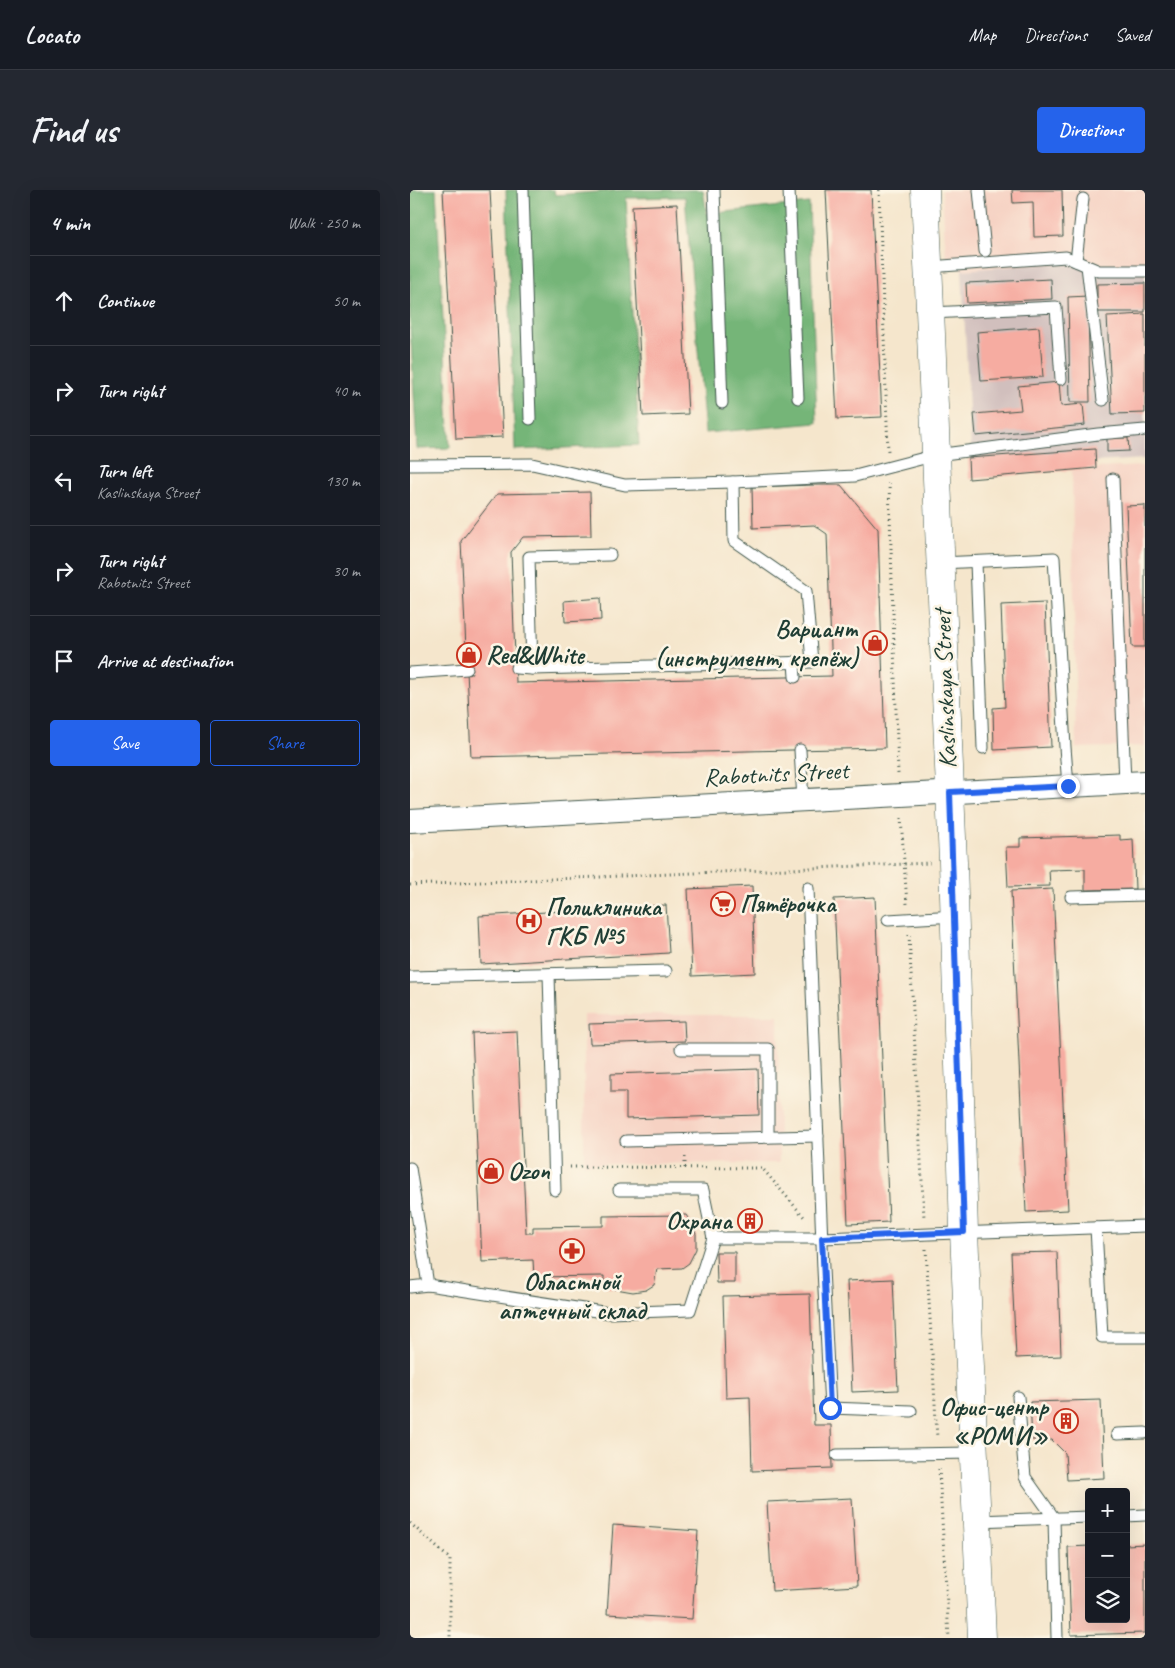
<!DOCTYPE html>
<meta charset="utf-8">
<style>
body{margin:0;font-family:Caveat,sans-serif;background:#242831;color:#f1f3f6}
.controls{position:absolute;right:15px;bottom:15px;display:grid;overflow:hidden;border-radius:5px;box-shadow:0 5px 20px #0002}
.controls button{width:45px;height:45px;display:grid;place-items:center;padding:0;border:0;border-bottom:1px solid #363941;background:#171b24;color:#f1f3f6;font:25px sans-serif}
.stop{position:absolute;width:15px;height:15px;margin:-11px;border:4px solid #2563eb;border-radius:50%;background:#fff}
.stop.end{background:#2563eb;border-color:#fff;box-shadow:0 1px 5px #0008}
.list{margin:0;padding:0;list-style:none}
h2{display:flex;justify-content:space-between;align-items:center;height:65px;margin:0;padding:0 20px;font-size:21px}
h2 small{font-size:16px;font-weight:400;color:#9ea1a6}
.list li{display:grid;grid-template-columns:32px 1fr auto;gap:15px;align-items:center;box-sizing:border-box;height:90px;padding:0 20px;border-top:1px solid #363941}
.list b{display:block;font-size:19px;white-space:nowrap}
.list p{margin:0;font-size:16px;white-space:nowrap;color:#9ea1a6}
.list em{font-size:16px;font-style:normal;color:#9ea1a6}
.actions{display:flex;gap:10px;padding:15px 20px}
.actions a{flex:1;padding:11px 0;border:1px solid #2563eb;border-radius:5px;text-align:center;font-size:18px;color:#2563eb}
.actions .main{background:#2563eb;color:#fff}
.icon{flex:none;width:28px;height:28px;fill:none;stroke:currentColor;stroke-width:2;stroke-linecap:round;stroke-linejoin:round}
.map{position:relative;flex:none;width:735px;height:1448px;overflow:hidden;border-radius:5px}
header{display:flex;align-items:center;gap:30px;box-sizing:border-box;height:70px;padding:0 25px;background:#171b24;border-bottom:1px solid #363941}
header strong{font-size:24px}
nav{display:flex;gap:28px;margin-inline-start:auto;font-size:18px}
.intro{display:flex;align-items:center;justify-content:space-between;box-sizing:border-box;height:120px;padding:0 30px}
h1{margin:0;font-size:35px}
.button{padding:12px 22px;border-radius:5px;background:#2563eb;color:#fff;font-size:18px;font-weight:700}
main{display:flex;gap:30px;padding:0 30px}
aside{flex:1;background:#171b24;border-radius:5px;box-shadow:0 5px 20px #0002}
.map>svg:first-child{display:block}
.built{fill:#f6d2c3}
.industrial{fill:#d1bfbd}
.forest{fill:#74b578;stroke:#4a7956}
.building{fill:#f6aca1}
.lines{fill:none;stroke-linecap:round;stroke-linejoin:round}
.service-casing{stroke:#3f564b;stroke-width:13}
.minor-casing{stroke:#3f564b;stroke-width:24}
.secondary-casing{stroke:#3f564b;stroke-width:29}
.path{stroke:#3f564b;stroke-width:3;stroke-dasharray:1 4;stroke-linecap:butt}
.service{stroke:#fff;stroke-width:11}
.minor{stroke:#fff;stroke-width:22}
.secondary{stroke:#fff;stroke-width:28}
.route{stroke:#2563eb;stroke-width:6}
.labels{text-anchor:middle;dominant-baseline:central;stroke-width:5;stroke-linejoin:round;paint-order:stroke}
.poi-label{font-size:25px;font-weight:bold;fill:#1f3d34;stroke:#fcf5e5;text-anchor:start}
.street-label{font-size:25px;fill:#1f3d34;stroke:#fcf5e5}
</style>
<header>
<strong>Locato</strong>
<nav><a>Map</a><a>Directions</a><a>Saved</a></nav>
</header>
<div class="intro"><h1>Find us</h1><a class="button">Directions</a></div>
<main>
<aside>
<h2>4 min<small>Walk · 250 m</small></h2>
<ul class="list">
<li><svg class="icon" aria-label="ahead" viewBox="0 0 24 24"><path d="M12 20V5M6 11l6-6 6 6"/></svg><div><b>Continue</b></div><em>50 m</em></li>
<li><svg class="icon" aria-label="right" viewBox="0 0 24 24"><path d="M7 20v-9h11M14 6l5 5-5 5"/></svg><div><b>Turn right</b></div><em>40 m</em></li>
<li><svg class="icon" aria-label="left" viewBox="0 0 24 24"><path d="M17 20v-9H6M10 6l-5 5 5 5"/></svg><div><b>Turn left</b><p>Kaslinskaya Street</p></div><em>130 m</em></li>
<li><svg class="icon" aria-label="right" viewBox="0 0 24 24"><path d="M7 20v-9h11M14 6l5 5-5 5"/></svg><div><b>Turn right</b><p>Rabotnits Street</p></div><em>30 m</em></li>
<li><svg class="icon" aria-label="arrive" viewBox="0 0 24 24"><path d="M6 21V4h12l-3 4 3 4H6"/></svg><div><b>Arrive at destination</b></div></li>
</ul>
<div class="actions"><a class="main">Save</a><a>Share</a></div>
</aside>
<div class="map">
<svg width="735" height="1448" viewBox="0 0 735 1448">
<rect width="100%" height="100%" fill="#fcf5e5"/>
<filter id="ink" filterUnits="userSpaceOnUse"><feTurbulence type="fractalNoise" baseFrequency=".02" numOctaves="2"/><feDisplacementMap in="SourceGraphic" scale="10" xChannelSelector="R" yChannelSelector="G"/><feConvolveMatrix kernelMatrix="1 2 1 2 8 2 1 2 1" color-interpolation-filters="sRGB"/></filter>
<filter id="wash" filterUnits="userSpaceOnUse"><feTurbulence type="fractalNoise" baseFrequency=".0096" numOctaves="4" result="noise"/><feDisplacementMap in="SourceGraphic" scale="20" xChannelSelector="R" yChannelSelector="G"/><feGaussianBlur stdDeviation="1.12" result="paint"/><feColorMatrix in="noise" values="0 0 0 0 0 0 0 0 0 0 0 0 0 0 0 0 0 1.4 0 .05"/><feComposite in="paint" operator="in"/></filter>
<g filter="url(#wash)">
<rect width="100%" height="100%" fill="#f5e6cc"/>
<!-- built -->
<g class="built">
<path d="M532 0H735V84L552 80 536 67Z"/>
<path d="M735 276V556L666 558 662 281 686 278Z"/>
<path d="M174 825H368L369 973 174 974Z"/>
</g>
<!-- industrial -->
<path class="industrial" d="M650 73 735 84V269L562 279 552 80Z"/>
<!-- forest -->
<g class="forest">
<path d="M0 0H26L40 258 7 259 0 132Z"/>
<path d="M96 0H144L145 5 215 0H293L297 24 399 13 407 233 295 243 275 7 216 8 229 255 105 260Z"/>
</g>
<g id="blocks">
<!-- building -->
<g class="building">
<path d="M33 0H80L93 247 46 249Z"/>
<path d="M416 0H461L472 227 427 229Z"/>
<path d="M602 0H652L653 46 624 47 623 12 603 13Z"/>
<path d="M267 14 278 224 233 226 222 16Z"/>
<path d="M641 89 642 109 557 113 556 93Z"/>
<path d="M735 93V122H687V94Z"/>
<path d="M678 106 680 212H660L658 107Z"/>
<path d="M735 124V223L702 224 697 126Z"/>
<path d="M629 137 633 187 571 191 567 142Z"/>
<path d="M649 192 651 216 673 214 675 235 566 246 564 224 611 220 608 196Z"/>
<path d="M697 248H718L719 261 697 262Z"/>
<path d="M685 259 686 278 559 289 558 268Z"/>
<path d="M402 295H431L468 339 475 558 61 567 51 351 87 304 180 302 181 346 113 347 101 362 106 493 422 486 417 344 404 335 343 338 342 297Z"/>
<path d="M735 315V457H722L716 316Z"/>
<path d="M190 408 191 430 155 432 154 411Z"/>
<path d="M635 413 641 557 584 560 583 518 595 517 591 415Z"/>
<path d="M710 645V650L723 649 725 699 675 700V679L639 680 640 696 598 697 596 657H610V648Z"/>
<path d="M342 696 345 783 282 786 278 699Z"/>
<path d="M643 699 658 1020 616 1022 601 701Z"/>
<path d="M465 707 479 1032 438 1034 424 709Z"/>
<path d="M256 715 259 763 71 774 69 726Z"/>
<path d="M274 831 275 851 180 854 179 834Z"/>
<path d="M107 841 116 1043H123V1037L193 1036V1026L276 1025 282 1034 286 1044V1059L279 1073 272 1078 247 1079 244 1095 236 1100 223 1102 194 1097V1086L124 1087 123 1070 72 1072 62 843Z"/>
<path d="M348 879 349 925 216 929V902H201V884Z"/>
<rect x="334" y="1025" width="12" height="11"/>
<path d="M306 1062H325V1093H307Z"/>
<path d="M647 1062 651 1166 606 1168 601 1063Z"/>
<path d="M483 1089 488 1200 442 1202 437 1091Z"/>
<path d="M400 1104 404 1235H421L422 1278 342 1281 340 1207 316 1208 313 1106Z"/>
<path d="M691 1210 694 1288 657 1290 655 1263 642 1250H622L620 1212Z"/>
<path d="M442 1308 447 1396 362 1401 357 1312Z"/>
<path d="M203 1335 288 1341 282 1429 197 1424Z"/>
<path d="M735 1354V1443L661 1445 658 1357 679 1356V1429H716V1355Z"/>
</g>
</g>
</g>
<g filter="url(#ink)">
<use href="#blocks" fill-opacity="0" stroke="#3f564b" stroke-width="1"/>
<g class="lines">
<defs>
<g id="service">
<path d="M113 0 120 229"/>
<path d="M304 0 312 213"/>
<path d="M379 0 388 208"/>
<path d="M569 0 575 61"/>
<path d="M666 71 673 9"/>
<path d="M677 76 693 210"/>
<path d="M519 77 656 67 689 81H735"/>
<path d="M521 123 646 117 651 189"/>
<path d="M0 275 122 274 215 295 323 292"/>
<path d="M703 289 715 593"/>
<path d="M200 365 119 367 122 479 402 472 396 401 324 351 323 292 445 286 526 265 688 244 735 240"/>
<path d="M566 372 573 558"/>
<path d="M530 373 644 368 655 557 658 596"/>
<path d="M384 472 385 487"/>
<path d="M106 478 122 479"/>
<path d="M0 483 57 479"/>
<path d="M390 560 393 610"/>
<path d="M398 698 413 1079 420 1218 501 1221"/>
<path d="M661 707 735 705"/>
<path d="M478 730 545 726"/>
<path d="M139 784 145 1000"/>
<path d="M0 787 256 781"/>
<path d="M271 859H358V947"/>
<path d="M216 951 408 946"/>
<path d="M0 978 18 1095 0 1097"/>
<path d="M686 1038 692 1147H735"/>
<path d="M303 1048H412L735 1036"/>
<path d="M18 1095 199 1123 280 1120 303 1048 293 1000H209"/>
<path d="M608 1207 615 1287 644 1328 647 1448"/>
<path d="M707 1244 735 1243"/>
<path d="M427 1265 564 1263"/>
<path d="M716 1326 735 1325"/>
<path d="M567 1331 679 1327"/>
</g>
<path id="minor" d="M0 631 735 592"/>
<path id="secondary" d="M515 0 543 672 554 1042 572 1448"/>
</defs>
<!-- service casing -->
<use href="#service" class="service-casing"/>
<!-- minor casing -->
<use href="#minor" class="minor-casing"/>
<!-- secondary casing -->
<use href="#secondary" class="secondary-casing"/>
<!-- path -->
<g class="path">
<path d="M469 0 478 262"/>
<path d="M479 293 488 584"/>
<path d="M491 628 497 714"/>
<path d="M0 695 520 673"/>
<path d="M499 745 514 1028"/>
<path d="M160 977 352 978 394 1027"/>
<path d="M275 978V965"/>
<path d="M516 1059 527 1248"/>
<path d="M529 1279 539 1448"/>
<path d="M0 1333 40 1369V1448"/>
</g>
<!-- service -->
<use href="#service" class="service"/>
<!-- minor -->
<use href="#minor" class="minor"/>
<!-- secondary -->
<use href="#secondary" class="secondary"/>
</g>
</g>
<g class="lines" filter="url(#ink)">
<!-- route -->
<path class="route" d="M420 1218 412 1048 554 1042 540 602 658 596"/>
</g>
<!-- icons -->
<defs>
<symbol id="shop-ring" viewBox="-11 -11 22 22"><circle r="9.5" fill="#fcf5e5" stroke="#c8321e" stroke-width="1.5"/><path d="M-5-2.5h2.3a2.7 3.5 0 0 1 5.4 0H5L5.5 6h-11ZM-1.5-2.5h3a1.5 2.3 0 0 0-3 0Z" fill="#c8321e"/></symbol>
<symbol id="supermarket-ring" viewBox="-11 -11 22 22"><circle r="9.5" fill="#fcf5e5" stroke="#c8321e" stroke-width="1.5"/><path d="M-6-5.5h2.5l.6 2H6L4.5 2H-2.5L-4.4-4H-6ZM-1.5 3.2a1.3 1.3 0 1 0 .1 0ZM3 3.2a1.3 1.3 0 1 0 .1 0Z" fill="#c8321e"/></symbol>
<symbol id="hospital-ring" viewBox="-11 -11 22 22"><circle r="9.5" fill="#fcf5e5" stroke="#c8321e" stroke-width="1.5"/><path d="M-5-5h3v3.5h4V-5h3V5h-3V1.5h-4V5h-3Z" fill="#c8321e"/></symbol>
<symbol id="building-ring" viewBox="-11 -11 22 22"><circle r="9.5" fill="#fcf5e5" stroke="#c8321e" stroke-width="1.5"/><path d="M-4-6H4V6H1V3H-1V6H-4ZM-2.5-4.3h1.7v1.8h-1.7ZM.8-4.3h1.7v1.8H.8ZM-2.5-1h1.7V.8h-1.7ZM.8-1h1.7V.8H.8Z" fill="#c8321e"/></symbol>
<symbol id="pharmacy-ring" viewBox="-11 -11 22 22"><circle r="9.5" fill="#fcf5e5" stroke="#c8321e" stroke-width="1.5"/><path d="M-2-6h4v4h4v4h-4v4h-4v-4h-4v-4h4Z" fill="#c8321e"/></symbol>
</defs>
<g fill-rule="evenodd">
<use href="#shop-ring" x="451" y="439" width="28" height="28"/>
<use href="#shop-ring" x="45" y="451" width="28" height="28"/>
<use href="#supermarket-ring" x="299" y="700" width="28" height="28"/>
<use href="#hospital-ring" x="105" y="717" width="28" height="28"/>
<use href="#shop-ring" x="67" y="967" width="28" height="28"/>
<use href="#building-ring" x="326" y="1017" width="28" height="28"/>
<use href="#pharmacy-ring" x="148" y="1047" width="28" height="28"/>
<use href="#building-ring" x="642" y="1217" width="28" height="28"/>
</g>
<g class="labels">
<!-- poi labels -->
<g class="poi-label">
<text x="448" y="439" text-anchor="end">Вариант<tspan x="448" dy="29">(инструмент, крепёж)</tspan></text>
<text x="76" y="465">Red&amp;White</text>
<text x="330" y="714">Пятёрочка</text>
<text x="136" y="717">Поликлиника<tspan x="136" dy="29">ГКБ №5</tspan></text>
<text x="98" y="981">Ozon</text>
<text x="322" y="1031" text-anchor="end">Охрана</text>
<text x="162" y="1092" text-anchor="middle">Областной<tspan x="162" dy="29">аптечный склад</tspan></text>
<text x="638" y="1217" text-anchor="end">Офис-центр<tspan x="638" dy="29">«РОМИ»</tspan></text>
</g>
<!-- street labels -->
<g class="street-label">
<text transform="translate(535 499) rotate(-92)">Kaslinskaya Street</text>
<text transform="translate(366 584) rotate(-3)">Rabotnits Street</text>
</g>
</g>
</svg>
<div class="controls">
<button>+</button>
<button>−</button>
<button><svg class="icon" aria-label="layers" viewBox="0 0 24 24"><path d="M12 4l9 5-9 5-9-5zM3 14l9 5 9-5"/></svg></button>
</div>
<div class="stop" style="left:420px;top:1218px"></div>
<div class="stop end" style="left:658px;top:596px"></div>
</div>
</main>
